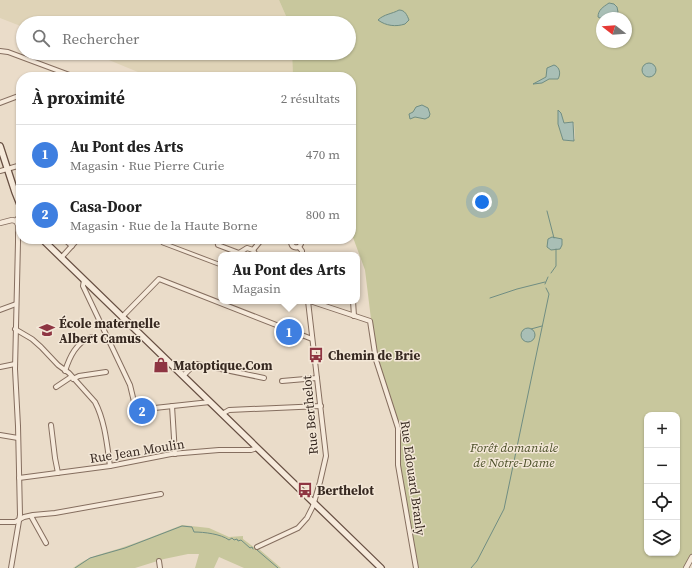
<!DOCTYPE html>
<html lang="fr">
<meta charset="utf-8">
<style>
body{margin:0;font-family:"Source Serif 4",serif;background:#f6f6f6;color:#222}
.controls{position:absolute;right:12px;bottom:12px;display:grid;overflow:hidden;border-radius:8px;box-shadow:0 1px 3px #0004}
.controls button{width:36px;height:36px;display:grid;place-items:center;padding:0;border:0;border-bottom:1px solid #e0e0e0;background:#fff;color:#222;font:20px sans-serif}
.compass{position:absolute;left:596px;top:12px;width:36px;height:36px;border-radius:50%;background:#fff;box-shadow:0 1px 3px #0004;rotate:287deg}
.you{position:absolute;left:482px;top:202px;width:14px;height:14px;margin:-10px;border:3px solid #fff;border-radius:50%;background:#1a73e8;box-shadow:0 0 0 6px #1a73e833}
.badge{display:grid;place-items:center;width:26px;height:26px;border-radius:50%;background:#8e3542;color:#fff;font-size:13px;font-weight:700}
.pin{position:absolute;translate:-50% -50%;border:2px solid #fff;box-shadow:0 1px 4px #0006}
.popup{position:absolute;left:218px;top:252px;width:142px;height:52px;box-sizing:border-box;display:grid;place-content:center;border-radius:8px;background:#fff;filter:drop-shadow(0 1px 3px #0005);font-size:13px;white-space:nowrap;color:#767676}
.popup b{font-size:15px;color:#222}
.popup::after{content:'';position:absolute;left:50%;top:100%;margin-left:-8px;border:8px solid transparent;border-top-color:#fff}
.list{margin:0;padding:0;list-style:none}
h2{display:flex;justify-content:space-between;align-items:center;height:52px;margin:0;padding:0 16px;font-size:17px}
h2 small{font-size:13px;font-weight:400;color:#767676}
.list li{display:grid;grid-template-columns:26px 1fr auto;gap:12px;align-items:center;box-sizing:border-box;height:60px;padding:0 16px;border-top:1px solid #e0e0e0}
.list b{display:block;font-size:15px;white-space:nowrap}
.list p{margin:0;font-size:13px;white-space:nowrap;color:#767676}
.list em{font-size:13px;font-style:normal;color:#767676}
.icon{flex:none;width:22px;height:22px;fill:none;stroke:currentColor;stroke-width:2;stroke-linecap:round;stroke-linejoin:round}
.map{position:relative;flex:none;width:692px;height:568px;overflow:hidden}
.search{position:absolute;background:#fff;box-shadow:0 1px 3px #0004;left:16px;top:16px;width:340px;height:44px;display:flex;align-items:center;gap:10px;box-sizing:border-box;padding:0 14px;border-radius:22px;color:#767676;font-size:15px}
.panel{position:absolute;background:#fff;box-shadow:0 1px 3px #0004;left:16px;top:72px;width:340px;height:172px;border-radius:16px}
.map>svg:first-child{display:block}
.farmland{fill:#dfd3b7}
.green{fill:#c8c79d;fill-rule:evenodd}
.water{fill:#a9bfb6;stroke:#708d82}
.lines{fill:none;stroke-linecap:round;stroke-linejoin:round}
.stream{stroke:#708d82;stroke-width:1}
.pedestrian-casing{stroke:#856e5f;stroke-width:5}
.minor-casing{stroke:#856e5f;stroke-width:6}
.tertiary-casing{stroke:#856e5f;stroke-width:6}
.secondary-casing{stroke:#674f42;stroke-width:8}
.pedestrian{stroke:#f6eadb;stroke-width:3}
.minor{stroke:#f6eadb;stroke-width:4}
.tertiary{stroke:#f6eadb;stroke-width:4.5}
.secondary{stroke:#f6eadb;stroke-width:5.5}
.labels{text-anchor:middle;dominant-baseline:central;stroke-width:3;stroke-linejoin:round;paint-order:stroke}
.poi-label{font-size:13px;font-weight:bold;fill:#372921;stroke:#f3e7d7;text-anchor:start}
.street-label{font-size:13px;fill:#372921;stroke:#f3e7d7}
.park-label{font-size:13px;font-style:italic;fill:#4d512a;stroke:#f3e7d7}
</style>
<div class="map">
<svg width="692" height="568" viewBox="0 0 692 568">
<rect width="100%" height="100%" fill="#eadcc9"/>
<!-- farmland -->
<g class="farmland">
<path d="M0 0H279L289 23H23V27L0 18Z"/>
<path d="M92 53H292L293 77H150Z"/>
</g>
<!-- green -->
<g class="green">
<path d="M279 0H692V557L686 568H417L400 465 399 429 376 360 365 270 351 232V77H293L292 53H349V23H289ZM609 3 616 5 618 12 615 18H626V42H602V19L598 17 603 7ZM561 113 564 123 572 122 574 124 575 139 569 141 563 140 558 124V115ZM647 415H677V553H647Z"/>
<path d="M182 525 209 528 229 537 243 536V539L255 548 259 549 281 568H244L219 557 214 568H195L199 554H188L164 559 135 568H73C90 556 98 555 118 549 139 542 161 533 182 525Z"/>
</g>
<!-- water -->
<g class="water">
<path d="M609 3 614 4 617 7 618 12 615 18H602V19L598 17C598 10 603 7 609 3Z"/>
<path d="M399 10C405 10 407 15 409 20L405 24C396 27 386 26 378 20 384 14 392 14 399 10Z"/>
<circle cx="649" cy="70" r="7"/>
<path d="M554 65C560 67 561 74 558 79H549L542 83 533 84 546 77 547 68Z"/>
<path d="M422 105 428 108 430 114 429 117 425 119 415 117 410 119 409 114 413 112 416 107Z"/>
<path d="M558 110 561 113 564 123 573 122 574 141 563 140 558 124Z"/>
<path d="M552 237 562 239V245L560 249 551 250 547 247 548 239Z"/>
<circle cx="528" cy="335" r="7"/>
</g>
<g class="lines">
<!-- stream -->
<g class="stream">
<path d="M547 211 554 238"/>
<path d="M551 273 556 266V249"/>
<path d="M545 284 548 277"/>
<path d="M490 298 517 289 545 282"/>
<path d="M531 329 542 326"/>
<path d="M257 550 278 568"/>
<path d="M75 568 90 558 125 548 182 526 192 527 194 532C204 532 221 534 229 540L232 538 234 540 237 539 238 541 241 540 250 548 252 547 253 549"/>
<path d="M471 568 477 561 504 509 549 294 546 288"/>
</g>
<defs>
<path id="pedestrian" d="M163 243 221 265"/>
<g id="minor">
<path d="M0 51 8 52 75 77"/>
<path d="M0 103 21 95"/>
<path d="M0 171 21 165"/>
<path d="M64 239 72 246"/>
<path d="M105 239 106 240"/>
<path d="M217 239 218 245 239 253 247 248 253 250 256 255"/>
<path d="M292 239 291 243C292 247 295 248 299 247"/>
<path d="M299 247 302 251V255"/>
<path d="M299 247 301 244 300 239"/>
<path d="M253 250 262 239"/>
<path d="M61 258 78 239"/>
<path d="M84 280 83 286 130 385 136 410 210 402"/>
<path d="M310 301 370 321 376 360 398 428V465L416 568"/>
<path d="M353 301 354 316"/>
<path d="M0 310 16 304"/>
<path d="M122 317 159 279 312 339"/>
<path d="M15 329 32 339 41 347 58 365 69 373 95 402C105 421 107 445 110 466"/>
<path d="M0 367 15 364"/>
<path d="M65 371C70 356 76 343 91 337"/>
<path d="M183 376 194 365 197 364 264 378"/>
<path d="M73 379 79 376 106 372"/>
<path d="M282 381 317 378"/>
<path d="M56 387 71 377"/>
<path d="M172 406 175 454"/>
<path d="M222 414 229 410 321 406"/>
<path d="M51 425 55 458 58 473"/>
<path d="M0 435 18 438"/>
<path d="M19 478 110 466 171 454 219 450H251L257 448"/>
<path d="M31 516 46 543"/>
<path d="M0 522H15L24 517 33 515 55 513 161 494"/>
<path d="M257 547 298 528 307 518 313 506 320 482 326 456 325 447 308 301"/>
<path d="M159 561 160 568"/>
<path d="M11 568 20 515 18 426 15 369 18 242V231L21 230"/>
</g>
<g id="tertiary">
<path d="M16 221 18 225V231L21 233"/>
<path d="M16 221 21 214"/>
<path d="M0 223 12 220 16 221"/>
<path d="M686 568 692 557"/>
</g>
<g id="secondary">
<path d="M0 146 15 192 21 207"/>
<path d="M42 239 381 568"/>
</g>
</defs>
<!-- pedestrian casing -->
<use href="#pedestrian" class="pedestrian-casing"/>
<!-- minor casing -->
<use href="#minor" class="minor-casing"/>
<!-- tertiary casing -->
<use href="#tertiary" class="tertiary-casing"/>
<!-- secondary casing -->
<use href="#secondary" class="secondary-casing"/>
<!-- pedestrian -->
<use href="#pedestrian" class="pedestrian"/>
<!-- minor -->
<use href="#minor" class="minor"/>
<!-- tertiary -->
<use href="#tertiary" class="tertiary"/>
<!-- secondary -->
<use href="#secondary" class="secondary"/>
</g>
<!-- icons -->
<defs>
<symbol id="school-bare" viewBox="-9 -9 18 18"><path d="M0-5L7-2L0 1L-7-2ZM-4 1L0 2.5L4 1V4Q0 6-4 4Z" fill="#8e3542" stroke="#f3e7d7" stroke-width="2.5" paint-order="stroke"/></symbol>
<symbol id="bus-bare" viewBox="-9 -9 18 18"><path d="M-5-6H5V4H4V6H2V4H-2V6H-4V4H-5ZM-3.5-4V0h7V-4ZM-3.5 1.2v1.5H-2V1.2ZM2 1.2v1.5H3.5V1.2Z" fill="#8e3542" stroke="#f3e7d7" stroke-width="2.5" paint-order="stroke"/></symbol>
<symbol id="shop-bare" viewBox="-9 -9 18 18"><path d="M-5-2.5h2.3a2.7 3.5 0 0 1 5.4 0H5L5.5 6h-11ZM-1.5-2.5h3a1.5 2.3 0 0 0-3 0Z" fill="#8e3542" stroke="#f3e7d7" stroke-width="2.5" paint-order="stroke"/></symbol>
</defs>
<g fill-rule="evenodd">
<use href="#school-bare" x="36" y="319" width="22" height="22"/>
<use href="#bus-bare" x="305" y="344" width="22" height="22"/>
<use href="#shop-bare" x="150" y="354" width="22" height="22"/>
<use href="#bus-bare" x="294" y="479" width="22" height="22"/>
</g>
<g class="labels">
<!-- poi labels -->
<g class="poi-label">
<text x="59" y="323">École maternelle<tspan x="59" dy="15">Albert Camus</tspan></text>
<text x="328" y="355">Chemin de Brie</text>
<text x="173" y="365">Matoptique.Com</text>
<text x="317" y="490">Berthelot</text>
</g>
<!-- street labels -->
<g class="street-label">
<text transform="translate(310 415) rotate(-95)">Rue Berthelot</text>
<text transform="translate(137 451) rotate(-9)">Rue Jean Moulin</text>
<text transform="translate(413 478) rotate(82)">Rue Edouard Branly</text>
</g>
<!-- park labels -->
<g class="park-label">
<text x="514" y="447">Forêt domaniale<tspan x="514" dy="15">de Notre-Dame</tspan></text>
</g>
</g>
</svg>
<div class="controls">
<button>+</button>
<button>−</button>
<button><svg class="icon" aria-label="locate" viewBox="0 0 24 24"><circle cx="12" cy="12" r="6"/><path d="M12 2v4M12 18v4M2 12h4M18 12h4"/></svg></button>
<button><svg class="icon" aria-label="layers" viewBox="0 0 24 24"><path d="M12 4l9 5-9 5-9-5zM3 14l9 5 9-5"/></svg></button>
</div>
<svg class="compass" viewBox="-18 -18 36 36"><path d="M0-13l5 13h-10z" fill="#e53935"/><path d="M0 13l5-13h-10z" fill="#767676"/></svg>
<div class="you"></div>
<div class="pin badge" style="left:289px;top:332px;background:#3f7fe0">1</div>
<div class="popup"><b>Au Pont des Arts</b>Magasin</div>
<div class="pin badge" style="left:142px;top:411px;background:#3f7fe0">2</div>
<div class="search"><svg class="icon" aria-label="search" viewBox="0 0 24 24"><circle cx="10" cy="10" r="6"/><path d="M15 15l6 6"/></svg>Rechercher</div>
<section class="panel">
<h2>À proximité<small>2 résultats</small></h2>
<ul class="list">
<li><span class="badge" style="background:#3f7fe0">1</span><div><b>Au Pont des Arts</b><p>Magasin · Rue Pierre Curie</p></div><em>470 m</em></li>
<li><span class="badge" style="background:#3f7fe0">2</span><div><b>Casa-Door</b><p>Magasin · Rue de la Haute Borne</p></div><em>800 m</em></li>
</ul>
</section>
</div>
